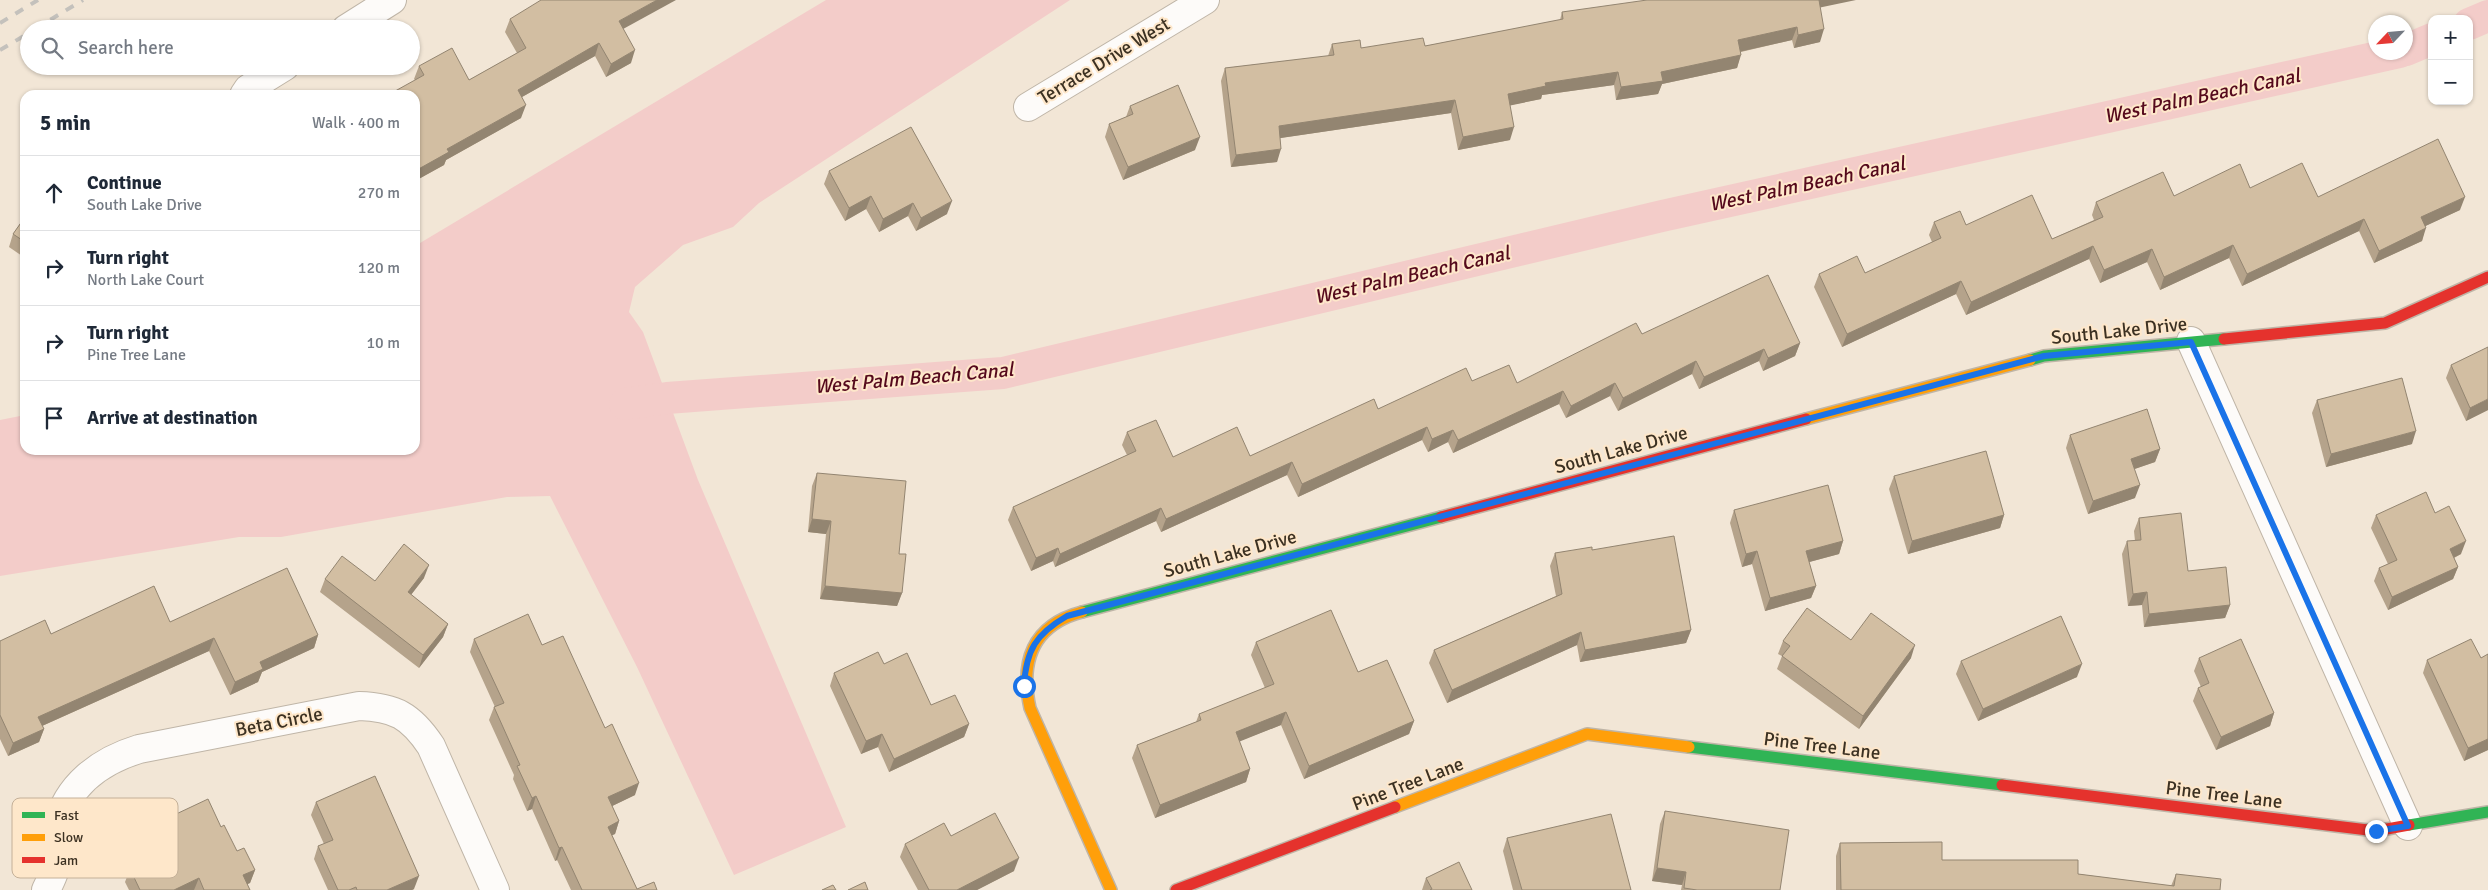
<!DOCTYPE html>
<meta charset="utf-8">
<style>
body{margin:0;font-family:Signika,sans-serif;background:#f2f2f3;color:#1f2937}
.controls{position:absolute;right:15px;top:15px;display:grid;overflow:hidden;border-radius:10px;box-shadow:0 1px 4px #0004}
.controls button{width:45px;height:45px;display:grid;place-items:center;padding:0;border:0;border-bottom:1px solid #e0e1e3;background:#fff;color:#1f2937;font:25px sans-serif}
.compass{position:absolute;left:2368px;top:15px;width:45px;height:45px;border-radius:50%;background:#fff;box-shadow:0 1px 4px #0004;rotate:244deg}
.stop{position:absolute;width:15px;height:15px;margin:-11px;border:4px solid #1a73e8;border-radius:50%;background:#fff}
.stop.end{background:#1a73e8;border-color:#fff;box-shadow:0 1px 5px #0008}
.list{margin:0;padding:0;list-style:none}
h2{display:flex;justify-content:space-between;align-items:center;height:65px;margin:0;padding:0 20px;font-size:21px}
h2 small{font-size:16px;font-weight:400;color:#747a83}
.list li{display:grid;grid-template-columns:32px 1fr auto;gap:15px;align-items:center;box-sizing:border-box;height:75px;padding:0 20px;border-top:1px solid #e0e1e3}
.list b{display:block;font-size:19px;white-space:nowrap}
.list p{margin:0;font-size:16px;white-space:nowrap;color:#747a83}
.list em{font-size:16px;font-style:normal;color:#747a83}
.icon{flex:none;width:28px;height:28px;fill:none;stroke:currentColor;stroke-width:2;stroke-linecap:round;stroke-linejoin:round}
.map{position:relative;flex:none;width:2488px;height:890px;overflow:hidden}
.search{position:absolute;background:#fff;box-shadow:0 1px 4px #0004;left:20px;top:20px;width:400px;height:55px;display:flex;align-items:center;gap:12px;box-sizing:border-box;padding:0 18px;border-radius:28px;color:#747a83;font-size:19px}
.panel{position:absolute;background:#fff;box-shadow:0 1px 4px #0004;left:20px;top:90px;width:400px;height:365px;border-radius:15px}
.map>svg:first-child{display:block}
.water{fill:#f3ccc9}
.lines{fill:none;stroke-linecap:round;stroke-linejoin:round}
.canal{stroke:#f3ccc9;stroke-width:32}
.street-casing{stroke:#bfb5a7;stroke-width:30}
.fast-casing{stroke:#bfb5a7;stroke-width:14}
.slow-casing{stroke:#bfb5a7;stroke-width:14}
.jam-casing{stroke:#bfb5a7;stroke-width:14}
.street{stroke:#fdfbf9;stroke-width:28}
.fast{stroke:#30b455;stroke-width:11}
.slow{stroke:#ff9f0a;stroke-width:11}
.jam{stroke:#e5322d;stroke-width:11}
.rail{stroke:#c4c1bc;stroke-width:4;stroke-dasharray:9 9;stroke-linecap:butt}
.wall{fill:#b5a38b}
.shaded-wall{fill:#938571}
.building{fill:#d2bea2;stroke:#938571}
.route{stroke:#1a73e8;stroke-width:6}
.labels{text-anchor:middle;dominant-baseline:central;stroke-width:4;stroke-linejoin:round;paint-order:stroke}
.street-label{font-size:19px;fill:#3c3122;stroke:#fee7ca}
.water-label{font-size:20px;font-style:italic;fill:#55091c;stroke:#fee7ca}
.key{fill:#fee7ca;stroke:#c4b098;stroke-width:1}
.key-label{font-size:14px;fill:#3c3122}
</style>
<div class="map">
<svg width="2488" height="890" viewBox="0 0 2488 890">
<rect width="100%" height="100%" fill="#f2e6d6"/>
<!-- water -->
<path class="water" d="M826 0H1070L759 203 733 227 683 245 635 287 629 312 643 332 698 480 846 827 734 875 637 667 550 496 507 497 281 537H239L0 576V420L25 415V450H415V246Z"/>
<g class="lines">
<!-- canal -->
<g class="canal">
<path d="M2469 24 2488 16"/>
<path d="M2406 50 2432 39"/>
<path d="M625 404 667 398 1003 373 1662 216 2400 52"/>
</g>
<defs>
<g id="street">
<path d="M346 29 392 0"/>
<path d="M244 95 248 89 285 66"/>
<path d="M1028 107 1205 0"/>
<path d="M2191 341 2408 826"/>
<path d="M46 890C49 884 52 878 54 872 57 858 54 841 57 827 67 785 100 761 139 749L359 706C395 707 411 716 431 746L495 890"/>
</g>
<g id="fast">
<path d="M2030 360 2044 356 2224 339"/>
<path d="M1082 612 1441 517"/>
<path d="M1689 747 2002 785"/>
<path d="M2409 825 2488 812"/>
</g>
<g id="slow">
<path d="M1806 419 2030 360"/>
<path d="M1082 612C1032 625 1020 662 1030 708L1111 890"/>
<path d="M1395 807 1587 734 1689 747"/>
</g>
<g id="jam">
<path d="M2224 339 2385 323 2488 277"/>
<path d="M1441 517 1806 419"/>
<path d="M2002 785 2376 831 2409 825"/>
<path d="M1176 890 1395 807"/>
</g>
</defs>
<!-- street casing -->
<use href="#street" class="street-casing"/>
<!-- fast casing -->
<use href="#fast" class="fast-casing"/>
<!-- slow casing -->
<use href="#slow" class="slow-casing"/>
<!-- jam casing -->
<use href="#jam" class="jam-casing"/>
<!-- street -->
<use href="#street" class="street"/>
<!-- fast -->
<use href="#fast" class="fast"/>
<!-- slow -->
<use href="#slow" class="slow"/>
<!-- jam -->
<use href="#jam" class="jam"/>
<!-- rail -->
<g class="rail">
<path d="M0 23 38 0"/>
<path d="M35 29 83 0"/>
<path d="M0 50 29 33"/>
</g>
</g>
<!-- wall -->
<g class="wall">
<path d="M1820 7V42L1794 48 1792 40 1741 52 1737 68 1662 84 1658 94 1616 100 1614 85 1542 95 1541 99 1510 105V140L1458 150 1451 113 1280 138 1277 162 1231 167 1221 81 1225 68 1328 56 1332 44 1361 48 1425 46 1560 20 1562 12Z"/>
<path d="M510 19 623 29 631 63 606 77 595 56 522 97 521 118 446 160 444 165 415 181V80L414 79 419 66 469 80 517 53 505 32Z"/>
<path d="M1130 106 1195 150 1123 180 1105 137 1109 124 1126 117Z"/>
<path d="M829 171 947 214 916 231 908 216 879 232 866 209 845 221 824 184Z"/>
<path d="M2250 188 2318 197 2460 210 2425 226 2422 241 2374 263 2359 231 2242 286 2229 258 2160 290 2147 262 2100 283 2089 259 1966 315 1956 294 1842 347 1814 287 1819 274 1865 273 1932 242 1929 235 1934 222 1966 225 2052 239 2094 220 2092 215 2096 202 2174 196Z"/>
<path d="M25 217V258L9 247 13 234Z"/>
<path d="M25 268V276L23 274Z"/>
<path d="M1642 334 1800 343 1795 356 1763 371 1759 361 1699 389 1692 374 1618 411 1610 396 1566 418 1559 404 1453 453 1448 442 1428 452 1422 440 1298 497 1287 475 1161 532 1156 521 1055 567 1053 561 1031 571 1008 520 1013 507 1127 455 1122 445 1127 432 1173 457 1250 456 1378 409 1472 381 1517 383Z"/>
<path d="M2451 365 2488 410 2466 421 2446 378Z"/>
<path d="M2317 400 2412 444 2326 467 2312 413Z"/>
<path d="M2070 435 2160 449 2155 462 2134 469 2135 498 2088 514 2066 448Z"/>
<path d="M817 473 899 554 902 593 897 606 820 599 826 534 808 532 812 486Z"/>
<path d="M1894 476 2004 515 2000 528 1908 554 1889 489Z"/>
<path d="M1734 510 1843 541 1839 554 1809 562 1816 586 1811 598 1765 611 1752 564 1742 567 1730 523Z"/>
<path d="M2435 513 2461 554 2454 558 2458 567 2453 579 2388 610 2374 581 2379 568 2388 564 2371 528 2376 515Z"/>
<path d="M2139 518 2188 571 2230 605 2225 618 2144 627 2142 605 2128 606 2122 554 2127 541H2135L2134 531Z"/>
<path d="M1592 550 1691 630 1686 643 1580 662 1577 645 1447 703 1429 663 1434 650 1556 596 1550 566 1555 553Z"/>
<path d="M424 578 411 595 448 624 443 637 419 668 320 592 325 579 375 581Z"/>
<path d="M51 634 318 635 314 648 262 672 258 682 230 695 209 651 42 726 44 729 39 742 8 756 0 739V641Z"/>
<path d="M474 639 542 645 635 795 612 806 619 821 615 834 612 835 637 889 657 890H571L557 860 555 861 532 809 527 811 513 779 514 775 489 720 494 707H495L470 652Z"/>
<path d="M1851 640 1911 658 1859 729 1777 669 1782 656 1778 654 1783 641Z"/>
<path d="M1256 642 1358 672 1414 721 1409 734 1304 779 1281 725 1239 741 1250 769 1246 782 1155 818 1132 758 1137 745 1196 722 1199 714 1265 688 1251 655Z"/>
<path d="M2488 654V750L2464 761 2423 673 2427 660 2481 658Z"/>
<path d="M2199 658 2274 713 2270 726 2216 750 2193 701 2198 688 2201 687 2194 671Z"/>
<path d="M1961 661 2077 677 1978 721 1956 674Z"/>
<path d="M884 664 931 705 969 724 964 737 889 772 878 747 861 754 830 686 834 673Z"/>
<path d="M316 802 414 889 412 890H328L314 859 318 846 324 844 311 815Z"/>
<path d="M1665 811 1780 890H1681L1682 885 1652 881 1660 824Z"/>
<path d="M155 824 221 827 237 851 255 870 250 883 247 884 250 890H129L125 882 130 869 159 856 150 837Z"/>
<path d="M951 836 1014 871 977 890H918L900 857 905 844Z"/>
<path d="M1507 838 1631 890H1513L1503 851Z"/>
<path d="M1840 843 1942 860 2078 874 2171 886 2176 874 2220 890H1836V856Z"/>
<path d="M1426 878 1472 890H1422Z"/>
</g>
<!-- shaded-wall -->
<g class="shaded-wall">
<path d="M657 0H676L614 34 619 21Z"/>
<path d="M1817 0H1856L1813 9Z"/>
<path d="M1797 27 1792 40 1734 53 1738 40Z"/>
<path d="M1824 29 1820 42 1794 48 1798 35Z"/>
<path d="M599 43 595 56 513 102 518 90Z"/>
<path d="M635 50 631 63 606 77 611 64Z"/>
<path d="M1741 55 1737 68 1662 84 1658 94 1616 100 1621 87 1661 72Z"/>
<path d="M1618 72 1614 85 1542 95 1541 99 1503 107 1508 94 1545 83Z"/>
<path d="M1455 100 1451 113 1274 139 1279 126Z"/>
<path d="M526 105 521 118 446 160 444 165 415 181V171L447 149Z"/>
<path d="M1514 127 1510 140 1458 150 1463 137Z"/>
<path d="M1200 137 1195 150 1123 180 1128 167Z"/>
<path d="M1281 149 1277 162 1231 167 1236 155Z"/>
<path d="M871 196 866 209 845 221 849 208Z"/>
<path d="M2465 197 2460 210 2417 230 2421 217Z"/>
<path d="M952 201 947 214 916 231 921 218Z"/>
<path d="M913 203 908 216 879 232 883 219Z"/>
<path d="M2364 219 2359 231 2242 286 2247 274Z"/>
<path d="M2426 228 2422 241 2374 263 2379 251Z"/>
<path d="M2233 245 2229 258 2160 290 2164 277Z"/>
<path d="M2093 246 2089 259 1966 315 1971 302Z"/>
<path d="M2152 249 2147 262 2100 283 2104 270Z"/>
<path d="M1961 281 1956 294 1842 347 1847 334Z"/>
<path d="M1800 343 1795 356 1763 371 1768 358Z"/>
<path d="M1764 349 1759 361 1699 389 1704 377Z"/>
<path d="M1696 361 1692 374 1618 411 1623 398Z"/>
<path d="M1615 383 1610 396 1566 418 1571 406Z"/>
<path d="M1563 391 1559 404 1453 453 1458 440Z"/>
<path d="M2488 399V410L2466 421 2470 408Z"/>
<path d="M1427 427 1422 440 1298 497 1302 484Z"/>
<path d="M1453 430 1448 442 1428 452 1432 439Z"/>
<path d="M2416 431 2412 444 2326 467 2331 454Z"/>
<path d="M2160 449 2155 462 2126 472 2131 459Z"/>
<path d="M1292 462 1287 475 1161 532 1166 519Z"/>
<path d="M2140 485 2135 498 2088 514 2093 501Z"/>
<path d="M1161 508 1156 521 1055 567 1060 554Z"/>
<path d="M2004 515 2000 528 1908 554 1912 541Z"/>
<path d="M812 519 831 521 826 534 808 532Z"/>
<path d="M1843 541 1839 554 1802 564 1806 551Z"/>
<path d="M2466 541 2461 554 2445 562 2450 549Z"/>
<path d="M1058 548 1053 561 1031 571 1036 558Z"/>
<path d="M1757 551 1752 564 1742 567 1746 554Z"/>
<path d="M429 565 424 578 403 605 408 592Z"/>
<path d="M2458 567 2453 579 2388 610 2392 597Z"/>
<path d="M825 586 902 593 897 606 820 599Z"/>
<path d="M1816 586 1811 598 1765 611 1770 598Z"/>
<path d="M2147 592 2142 605 2128 606 2133 594Z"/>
<path d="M2230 605 2225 618 2144 627 2149 614Z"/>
<path d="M448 624 443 637 419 668 423 655Z"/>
<path d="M1691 630 1686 643 1580 662 1585 650Z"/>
<path d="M1581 632 1577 645 1447 703 1452 690Z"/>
<path d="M318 635 314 648 262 672 258 682 230 695 235 682 260 662Z"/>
<path d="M214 638 209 651 33 730 38 717Z"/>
<path d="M1915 645 1911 658 1859 729 1863 716Z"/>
<path d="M2082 664 2077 677 1978 721 1983 709Z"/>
<path d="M1286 712 1281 725 1231 745 1236 732Z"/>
<path d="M2274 713 2270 726 2216 750 2221 737Z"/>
<path d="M1414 721 1409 734 1304 779 1309 766Z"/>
<path d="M969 724 964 737 889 772 894 759Z"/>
<path d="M44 729 39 742 8 756 13 743Z"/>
<path d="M882 734 878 747 861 754 866 741Z"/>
<path d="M2488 739V750L2464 761 2468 748Z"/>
<path d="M1250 769 1246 782 1155 818 1160 805Z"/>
<path d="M639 783 635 795 604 810 608 797Z"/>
<path d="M536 796 532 809 527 811 532 798Z"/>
<path d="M619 821 615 834 603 839 608 827Z"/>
<path d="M562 847 557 860 555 861 559 848Z"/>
<path d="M1019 858 1014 871 977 890H957Z"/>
<path d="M1657 868 1686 872 1682 885 1652 881Z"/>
<path d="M255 870 250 883 238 888 243 875Z"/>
<path d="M419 876 414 889 412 890H387Z"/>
<path d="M199 878 194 890H174Z"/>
</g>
<!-- building -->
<g class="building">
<path d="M541 0H657L619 21 635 50 611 64 599 43 518 90 526 105 447 149 449 152 415 171V95H388L424 75 419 66 452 48 469 80 526 48 510 19Z"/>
<path d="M1647 0H1819L1824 29 1798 35 1797 27 1738 40 1741 55 1661 72 1663 81 1621 87 1618 72 1545 83 1546 86 1508 94 1514 127 1463 137 1455 100 1279 126 1281 149 1236 155 1225 68 1334 55 1332 44 1360 40 1361 48 1423 38 1425 46 1563 19 1562 12Z"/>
<path d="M1178 85 1200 137 1128 167 1109 124 1133 114 1130 106Z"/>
<path d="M911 127 952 201 921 218 913 203 883 219 871 196 849 208 829 171Z"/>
<path d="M2438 139 2465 197 2421 217 2426 228 2379 251 2364 219 2247 274 2233 245 2164 277 2152 249 2104 270 2093 246 1971 302 1961 281 1847 334 1819 274 1857 256 1865 273 1941 238 1934 222 1960 211 1966 225 2032 195 2052 239 2103 217 2096 202 2163 172 2174 196 2240 164 2250 188 2302 163 2318 197Z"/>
<path d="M25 217V242L13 234Z"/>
<path d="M1768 275 1800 343 1768 358 1764 349 1704 377 1696 361 1623 398 1615 383 1571 406 1563 391 1458 440 1453 430 1432 439 1427 427 1302 484 1292 462 1166 519 1161 508 1060 554 1058 548 1036 558 1013 507 1136 451 1127 432 1156 420 1173 457 1237 427 1250 456 1374 399 1378 409 1466 368 1472 381 1509 365 1517 383 1636 323 1642 334Z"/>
<path d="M2488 347V399L2470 408 2451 365Z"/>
<path d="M2402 378 2416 431 2331 454 2317 400Z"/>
<path d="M2147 409 2160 449 2131 459 2140 485 2093 501 2070 435Z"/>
<path d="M1986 451 2004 515 1912 541 1894 476Z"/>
<path d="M817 473 906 481 899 554H906L902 593 825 586 831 521 812 519Z"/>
<path d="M1828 485 1843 541 1806 551 1816 586 1770 598 1757 551 1746 554 1734 510Z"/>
<path d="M2426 492 2435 513 2449 506 2466 541 2450 549 2458 567 2392 597 2379 568 2397 560 2376 515Z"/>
<path d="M2181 513 2188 571 2226 567 2230 605 2149 614 2147 592 2133 594 2127 541 2141 540 2139 518Z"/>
<path d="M1674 536 1691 630 1585 650 1581 632 1452 690 1434 650 1562 594 1555 553 1592 547V550Z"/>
<path d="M404 544 429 565 408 592 448 624 423 655 325 579 342 556 375 581Z"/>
<path d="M287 568 318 635 260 662 263 669 235 682 214 638 38 717 44 729 13 743 0 715V641L45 620 51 634 154 586 170 622Z"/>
<path d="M1807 608 1851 640 1871 613 1915 645 1863 716 1782 656 1790 646 1783 641Z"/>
<path d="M1331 610 1358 672 1387 660 1414 721 1309 766 1286 712 1236 732 1250 769 1160 805 1137 745 1201 720 1199 714 1274 684 1256 642Z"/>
<path d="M528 614 542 645 563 636 605 728 612 724 639 783 608 797 619 821 608 827 637 889 654 882 657 890H582L562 847 559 848 536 796 532 798 517 766 520 765 494 707 504 703 474 639Z"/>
<path d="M2061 616 2082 664 1983 709 1961 661Z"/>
<path d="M2241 639 2274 713 2221 737 2198 688 2209 683 2199 658Z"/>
<path d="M2471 639 2481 658 2488 654V739L2468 748 2427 660Z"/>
<path d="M878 652 884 664 907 653 931 705 955 695 969 724 894 759 882 734 866 741 834 673Z"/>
<path d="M375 776 419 876 387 890H357L356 887 349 890H338L318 846 333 840 316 802Z"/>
<path d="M208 799 221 827 224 825 237 851 244 848 255 870 243 875 250 890H204L199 878 174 890H140L130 869 168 852 155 824Z"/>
<path d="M1665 811 1789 830 1780 890H1697L1684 888 1686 872 1657 868Z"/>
<path d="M995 813 1019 858 957 890H929L905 844 944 823 951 836Z"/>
<path d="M1611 814 1631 890H1522L1507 838Z"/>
<path d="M1942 842V860H2078V874L2174 886 2176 874 2221 879 2220 890H1841L1840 843Z"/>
<path d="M1459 862 1472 890H1430L1432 889 1426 878Z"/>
<path d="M865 882 868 890H848Z"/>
<path d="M833 885 836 890H822Z"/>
</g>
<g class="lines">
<!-- route -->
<path class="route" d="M1024 686C1026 650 1036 634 1067 616L2044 356 2191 342 2408 826 2376 831"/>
</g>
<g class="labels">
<!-- street labels -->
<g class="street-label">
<text transform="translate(1104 61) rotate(-31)">Terrace Drive West</text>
<text transform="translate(2119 331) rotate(-6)">South Lake Drive</text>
<text transform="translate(1621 450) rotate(-15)">South Lake Drive</text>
<text transform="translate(1230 554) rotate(-15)">South Lake Drive</text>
<text transform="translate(279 722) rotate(-11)">Beta Circle</text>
<text transform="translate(1822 746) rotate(7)">Pine Tree Lane</text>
<text transform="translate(1408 784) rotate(-21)">Pine Tree Lane</text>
<text transform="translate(2224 795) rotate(7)">Pine Tree Lane</text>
</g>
<!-- water labels -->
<g class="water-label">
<text transform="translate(2202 96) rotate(-12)">West Palm Beach Canal</text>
<text transform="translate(1807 184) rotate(-12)">West Palm Beach Canal</text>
<text transform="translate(1412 275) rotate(-13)">West Palm Beach Canal</text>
<text transform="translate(914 378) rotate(-5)">West Palm Beach Canal</text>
</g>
</g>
<!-- legend -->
<rect x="12" y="798" width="166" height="80" rx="8" class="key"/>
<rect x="22" y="812" width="23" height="6" fill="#30b455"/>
<rect x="22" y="834" width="23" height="7" fill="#ff9f0a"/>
<rect x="22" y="857" width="23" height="6" fill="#e5322d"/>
<g class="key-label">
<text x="54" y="820">Fast</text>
<text x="54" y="842">Slow</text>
<text x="54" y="865">Jam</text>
</g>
</svg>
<div class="controls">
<button>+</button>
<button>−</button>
</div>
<svg class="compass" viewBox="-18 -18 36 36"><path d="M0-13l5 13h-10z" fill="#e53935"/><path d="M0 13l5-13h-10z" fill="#747a83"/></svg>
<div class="stop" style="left:1024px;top:686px"></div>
<div class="stop end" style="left:2376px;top:831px"></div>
<div class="search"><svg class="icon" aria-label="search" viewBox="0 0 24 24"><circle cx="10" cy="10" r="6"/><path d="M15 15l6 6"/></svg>Search here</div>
<section class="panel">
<h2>5 min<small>Walk · 400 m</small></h2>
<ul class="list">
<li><svg class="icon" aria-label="ahead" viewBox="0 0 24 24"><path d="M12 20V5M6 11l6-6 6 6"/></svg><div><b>Continue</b><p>South Lake Drive</p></div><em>270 m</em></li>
<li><svg class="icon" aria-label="right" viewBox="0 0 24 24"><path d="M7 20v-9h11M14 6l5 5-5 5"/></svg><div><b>Turn right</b><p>North Lake Court</p></div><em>120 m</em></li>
<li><svg class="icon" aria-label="right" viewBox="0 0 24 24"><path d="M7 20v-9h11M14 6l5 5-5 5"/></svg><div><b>Turn right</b><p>Pine Tree Lane</p></div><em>10 m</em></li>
<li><svg class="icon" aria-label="arrive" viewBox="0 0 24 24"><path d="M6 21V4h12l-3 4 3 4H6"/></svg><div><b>Arrive at destination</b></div></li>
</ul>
</section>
</div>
